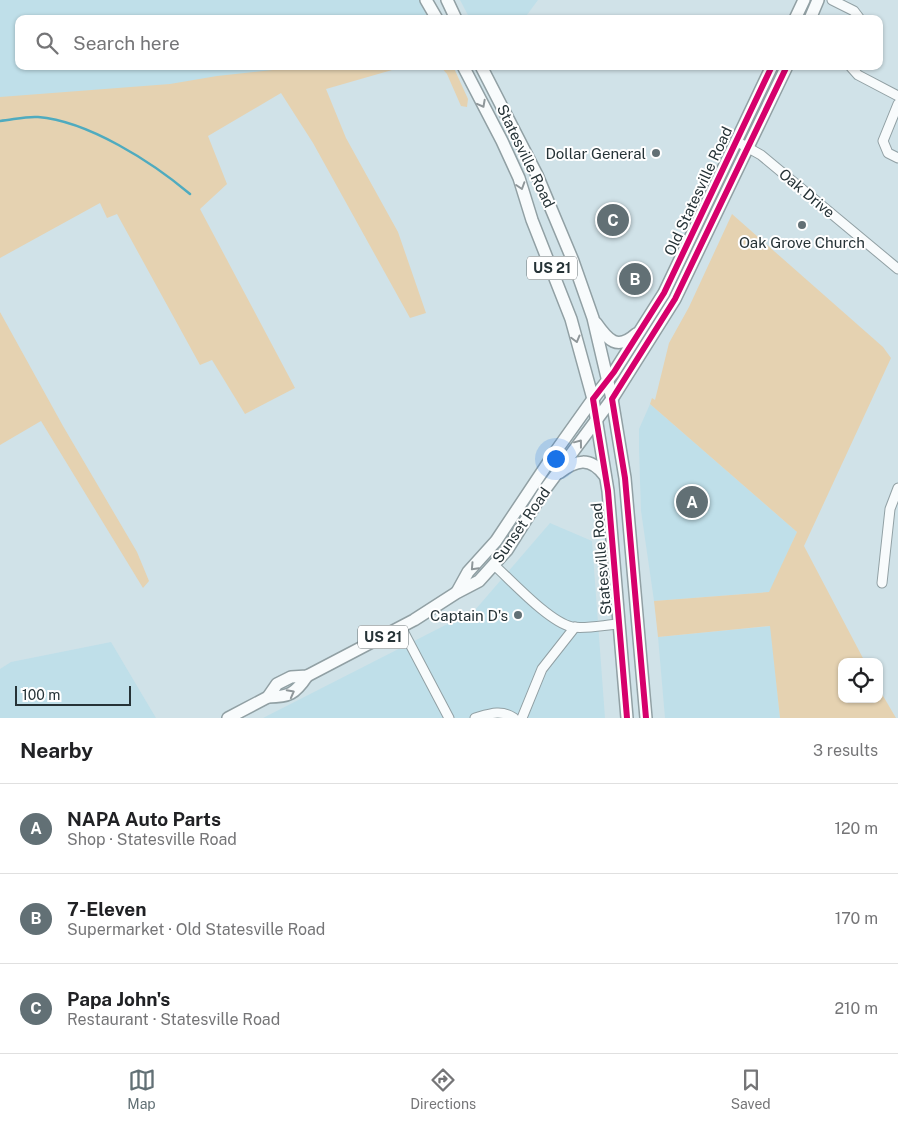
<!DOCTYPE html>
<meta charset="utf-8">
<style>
body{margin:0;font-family:"Public Sans",sans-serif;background:#f6f6f6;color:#202124}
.controls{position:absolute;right:15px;bottom:15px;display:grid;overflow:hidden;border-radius:10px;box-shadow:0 1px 4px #0004}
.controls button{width:45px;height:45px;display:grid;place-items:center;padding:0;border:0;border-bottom:1px solid #e0e0e0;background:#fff;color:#202124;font:25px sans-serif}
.scale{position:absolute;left:15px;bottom:12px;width:116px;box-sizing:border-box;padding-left:5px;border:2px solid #263337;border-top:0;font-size:14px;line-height:18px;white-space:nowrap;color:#263337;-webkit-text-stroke:4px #fff;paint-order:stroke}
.you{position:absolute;left:555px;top:458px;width:18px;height:18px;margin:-12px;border:4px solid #fff;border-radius:50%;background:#1a73e8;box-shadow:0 0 0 8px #1a73e833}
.badge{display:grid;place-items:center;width:32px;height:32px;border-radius:50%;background:#627075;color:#fff;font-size:16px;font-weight:700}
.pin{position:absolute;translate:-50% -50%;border:2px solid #fff;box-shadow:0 1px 5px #0006}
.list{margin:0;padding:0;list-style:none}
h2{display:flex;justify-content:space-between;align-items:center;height:65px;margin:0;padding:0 20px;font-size:21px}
h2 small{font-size:16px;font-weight:400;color:#757577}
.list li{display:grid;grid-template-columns:32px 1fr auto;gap:15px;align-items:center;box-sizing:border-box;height:90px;padding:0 20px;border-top:1px solid #e0e0e0}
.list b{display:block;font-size:19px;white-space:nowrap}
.list p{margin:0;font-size:16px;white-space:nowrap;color:#757577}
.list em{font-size:16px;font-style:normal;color:#757577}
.icon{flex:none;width:28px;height:28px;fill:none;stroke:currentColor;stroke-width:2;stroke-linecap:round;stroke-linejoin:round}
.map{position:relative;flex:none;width:898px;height:718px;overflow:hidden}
.search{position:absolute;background:#fff;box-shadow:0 1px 4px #0004;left:15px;right:15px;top:15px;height:55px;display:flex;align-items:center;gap:12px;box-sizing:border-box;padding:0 18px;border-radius:10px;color:#757577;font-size:19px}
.sheet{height:335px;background:#fff}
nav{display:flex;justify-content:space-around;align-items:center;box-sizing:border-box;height:70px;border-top:1px solid #e0e0e0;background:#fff;font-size:14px;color:#757577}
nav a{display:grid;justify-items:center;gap:2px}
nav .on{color:#627075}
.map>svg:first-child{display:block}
.built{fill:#bfdfe9}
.green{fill:#e5d2b1}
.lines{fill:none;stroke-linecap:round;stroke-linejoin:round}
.stream{stroke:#4fabbf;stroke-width:2.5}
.minor-casing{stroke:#91a0a4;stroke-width:11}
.major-casing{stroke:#91a0a4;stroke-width:14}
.minor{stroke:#f8fbfc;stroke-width:9}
.major{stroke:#f8fbfc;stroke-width:11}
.cycleway-casing{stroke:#fff;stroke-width:9}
.cycleway{stroke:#d6006c;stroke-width:6}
.oneway{stroke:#8f979a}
.poi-dot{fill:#627075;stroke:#fff;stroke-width:2}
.labels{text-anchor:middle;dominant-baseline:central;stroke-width:4;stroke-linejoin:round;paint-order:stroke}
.shield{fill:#fff;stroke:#677073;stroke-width:1}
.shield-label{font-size:14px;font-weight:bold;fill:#263337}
.poi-label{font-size:15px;fill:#263337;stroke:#fff;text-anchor:end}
.street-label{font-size:15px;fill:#263337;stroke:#fff}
</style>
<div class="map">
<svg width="898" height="718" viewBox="0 0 898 718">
<rect width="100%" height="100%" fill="#d0e2e8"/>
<!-- built -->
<g class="built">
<path d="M0 0H419L428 19H19V66H348L0 102Z"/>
<path d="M460 0H538L524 19H470Z"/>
<path d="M650 404 797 532 770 592 654 601 641 511 639 449V429Z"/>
<path d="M550 523 592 541 605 718H263L475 610Z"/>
<path d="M771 626 780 718H665L658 637Z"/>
<path d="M111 642 156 718H0V669L11 662Z"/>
</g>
<!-- green -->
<g class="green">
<path d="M310 66H406L326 89 346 138 398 232 426 313 410 318 313 143 281 93 208 136 227 184 200 209 295 388 245 414 212 360 200 365 117 214 107 218 100 203 0 258V97L170 84 217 76Z"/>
<path d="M440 66H453L468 99 467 107 461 106 447 74Z"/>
<path d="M732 214 883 347 891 358 804 546 865 662H842V699H879V689L896 718H780L770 626 658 637 654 601 769 592 797 532 650 404 652 398 655 400 669 343 689 307Z"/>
<path d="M0 312 63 426 137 552 149 581 143 588 41 421 0 445Z"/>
</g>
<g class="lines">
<!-- stream -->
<path class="stream" d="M0 121C12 120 26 116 38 117 88 121 152 162 190 194"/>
<defs>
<g id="minor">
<path d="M832 0 854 11 860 19"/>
<path d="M850 66 858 75 898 96"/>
<path d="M898 104 883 141 888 153 898 158"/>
<path d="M736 141 761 155 898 269"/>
<path d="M494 565C512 581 549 622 572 627 587 629 604 625 619 624"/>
<path d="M882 583 890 509 898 488"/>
<path d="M401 627 449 718"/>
<path d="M475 718C489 714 501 709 514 718"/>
<path d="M522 718 542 669 575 627"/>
</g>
<g id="major">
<path d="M426 0 437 19"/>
<path d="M447 0 456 19"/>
<path d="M795 19 804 0"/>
<path d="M810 19 818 0"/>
<path d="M463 66 502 141 519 178 532 220 571 319 593 399 608 491 627 718"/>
<path d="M481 66 537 175 573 261 593 318 612 399 625 478 646 718"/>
<path d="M596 323C608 340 617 351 636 334"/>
<path d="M559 473C576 460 590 456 605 476"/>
<path d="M457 592 468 572 496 541 556 451 593 399 614 372 664 293 772 66"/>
<path d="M268 697C289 697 295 694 307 676"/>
<path d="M228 718 268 697 277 684 291 677 307 676 414 620 456 593 479 581 507 550 546 488 612 399 675 299 787 66"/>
</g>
</defs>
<!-- minor casing -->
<use href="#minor" class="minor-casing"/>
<!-- major casing -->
<use href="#major" class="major-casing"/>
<!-- minor -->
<use href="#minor" class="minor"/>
<!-- major -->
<use href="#major" class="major"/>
<defs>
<g id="cycleway">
<path d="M627 718 608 491 593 399 614 372 664 293 772 66"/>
<path d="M646 718 625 478 612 399 675 299 787 66"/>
</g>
</defs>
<!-- cycleway casing -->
<use href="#cycleway" class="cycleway-casing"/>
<!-- cycleway -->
<use href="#cycleway" class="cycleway"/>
</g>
<!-- one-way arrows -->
<defs><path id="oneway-chevron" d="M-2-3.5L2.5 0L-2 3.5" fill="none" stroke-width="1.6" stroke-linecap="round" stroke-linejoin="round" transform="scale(1.25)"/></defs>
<g class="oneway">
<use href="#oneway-chevron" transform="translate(482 104) rotate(62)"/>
<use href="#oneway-chevron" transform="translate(521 186) rotate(72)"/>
<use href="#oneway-chevron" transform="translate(576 339) rotate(75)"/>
<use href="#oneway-chevron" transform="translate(579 443) rotate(-53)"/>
<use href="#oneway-chevron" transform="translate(474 567) rotate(133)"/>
<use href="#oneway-chevron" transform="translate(291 693) rotate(-28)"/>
</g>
<!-- markers -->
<g class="poi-dot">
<circle cx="656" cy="153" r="5"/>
<circle cx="802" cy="225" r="5"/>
<circle cx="518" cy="615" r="5"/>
</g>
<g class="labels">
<!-- shield labels -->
<g class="shield">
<rect x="527" y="256.5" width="50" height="23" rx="4"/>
<rect x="358" y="625.5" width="50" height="23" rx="4"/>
</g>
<g class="shield-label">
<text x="552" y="268">US 21</text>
<text x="383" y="637">US 21</text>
</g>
<!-- poi labels -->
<g class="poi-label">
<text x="646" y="153">Dollar General</text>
<text x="802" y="242" text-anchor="middle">Oak Grove Church</text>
<text x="508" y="615">Captain D's</text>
</g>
<!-- street labels -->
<g class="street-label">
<text transform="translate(526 156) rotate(64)">Statesville Road</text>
<text transform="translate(698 191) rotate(-65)">Old Statesville Road</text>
<text transform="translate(807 193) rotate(40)">Oak Drive</text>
<text transform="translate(521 525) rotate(-55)">Sunset Road</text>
<text transform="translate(601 559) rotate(-95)">Statesville Road</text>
</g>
</g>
</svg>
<div class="controls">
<button><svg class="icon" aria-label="locate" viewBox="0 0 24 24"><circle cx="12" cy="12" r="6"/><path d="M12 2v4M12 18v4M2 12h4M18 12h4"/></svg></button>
</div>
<div class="scale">100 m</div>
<div class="you"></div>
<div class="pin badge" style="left:692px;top:502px">A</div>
<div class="pin badge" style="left:635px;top:279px">B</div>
<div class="pin badge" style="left:613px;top:220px">C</div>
<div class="search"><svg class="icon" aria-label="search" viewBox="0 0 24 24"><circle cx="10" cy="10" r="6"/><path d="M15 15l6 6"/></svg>Search here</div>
</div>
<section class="sheet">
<h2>Nearby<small>3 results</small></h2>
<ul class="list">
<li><span class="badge">A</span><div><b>NAPA Auto Parts</b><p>Shop · Statesville Road</p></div><em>120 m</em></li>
<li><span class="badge">B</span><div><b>7-Eleven</b><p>Supermarket · Old Statesville Road</p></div><em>170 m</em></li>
<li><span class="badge">C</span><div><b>Papa John's</b><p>Restaurant · Statesville Road</p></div><em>210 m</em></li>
</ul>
</section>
<nav>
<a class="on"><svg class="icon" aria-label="map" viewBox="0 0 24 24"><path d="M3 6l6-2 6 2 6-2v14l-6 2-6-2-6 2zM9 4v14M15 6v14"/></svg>Map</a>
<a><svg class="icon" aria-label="directions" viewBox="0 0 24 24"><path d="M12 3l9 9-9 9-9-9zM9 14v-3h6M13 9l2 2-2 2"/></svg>Directions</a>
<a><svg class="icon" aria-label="saved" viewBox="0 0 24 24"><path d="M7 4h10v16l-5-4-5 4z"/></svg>Saved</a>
</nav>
